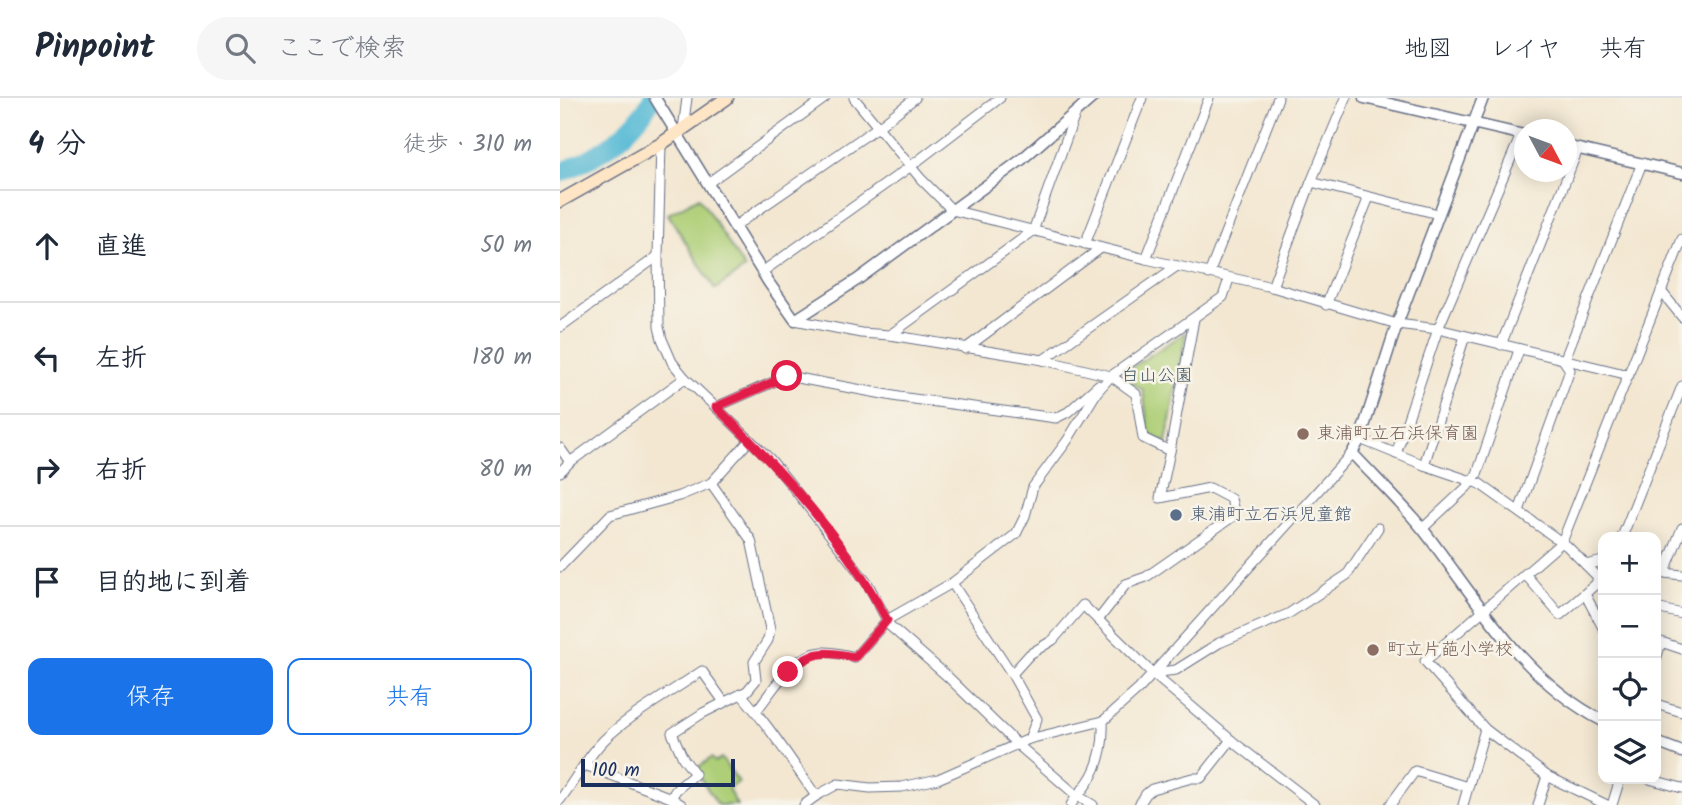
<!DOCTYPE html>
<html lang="ja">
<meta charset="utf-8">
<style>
body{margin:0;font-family:Kalam,"Klee One",sans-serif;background:#f6f6f7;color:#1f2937}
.controls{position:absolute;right:21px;bottom:21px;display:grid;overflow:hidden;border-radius:14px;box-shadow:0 4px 18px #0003}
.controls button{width:63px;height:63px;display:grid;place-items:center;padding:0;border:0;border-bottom:2px solid #e0e1e3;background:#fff;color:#1f2937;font:35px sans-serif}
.compass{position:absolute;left:954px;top:21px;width:63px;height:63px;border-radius:50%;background:#fff;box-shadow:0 4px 18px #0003;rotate:131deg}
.scale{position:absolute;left:21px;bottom:18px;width:154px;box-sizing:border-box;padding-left:7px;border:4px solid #1b2f5e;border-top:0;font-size:19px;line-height:24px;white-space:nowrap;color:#1b2f5e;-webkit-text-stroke:5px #f7f3e8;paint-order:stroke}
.stop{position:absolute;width:21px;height:21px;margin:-16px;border:5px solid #e11d48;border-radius:50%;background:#fff}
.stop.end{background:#e11d48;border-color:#fff;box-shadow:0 2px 7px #0008}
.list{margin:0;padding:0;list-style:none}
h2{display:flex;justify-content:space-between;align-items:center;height:91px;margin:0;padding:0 28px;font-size:30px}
h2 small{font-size:23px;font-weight:400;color:#747a83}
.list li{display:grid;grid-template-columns:46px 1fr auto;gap:21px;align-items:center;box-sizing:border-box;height:112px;padding:0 28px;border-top:2px solid #e0e1e3}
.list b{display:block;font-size:26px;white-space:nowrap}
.list em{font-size:23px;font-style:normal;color:#747a83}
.actions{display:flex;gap:14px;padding:21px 28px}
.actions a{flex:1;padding:16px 0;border:2px solid #1a73e8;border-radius:14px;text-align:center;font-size:24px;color:#1a73e8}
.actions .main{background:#1a73e8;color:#fff}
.icon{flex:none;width:38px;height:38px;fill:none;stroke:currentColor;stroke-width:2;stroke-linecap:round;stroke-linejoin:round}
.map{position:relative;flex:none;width:1122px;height:707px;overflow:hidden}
header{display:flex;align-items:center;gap:42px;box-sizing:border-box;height:98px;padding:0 35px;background:#fff;border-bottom:2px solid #e0e1e3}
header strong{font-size:33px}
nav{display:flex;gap:38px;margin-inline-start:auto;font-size:24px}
.search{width:490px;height:63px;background:#f6f6f7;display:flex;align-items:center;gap:18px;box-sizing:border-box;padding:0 24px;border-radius:38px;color:#747a83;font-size:26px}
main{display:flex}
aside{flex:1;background:#fff}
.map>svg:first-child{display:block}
.green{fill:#aecf77;stroke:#647f6a;stroke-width:2}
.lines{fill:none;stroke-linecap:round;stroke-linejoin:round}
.river{stroke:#57bad5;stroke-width:19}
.minor-casing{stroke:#676f86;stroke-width:11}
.tertiary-casing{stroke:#676f86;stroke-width:13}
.secondary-casing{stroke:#676f86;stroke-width:15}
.minor{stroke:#fff;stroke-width:9}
.tertiary{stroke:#fff;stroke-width:10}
.secondary{stroke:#fee5c5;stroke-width:12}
.route{stroke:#e11d48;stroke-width:9}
.education-dot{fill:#8d6e63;stroke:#f7f3e8;stroke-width:2.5}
.service-dot{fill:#5c6f8a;stroke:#f7f3e8;stroke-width:2.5}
.labels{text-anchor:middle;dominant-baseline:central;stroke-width:5;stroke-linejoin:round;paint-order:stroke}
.park-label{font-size:18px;fill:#405764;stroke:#f7f3e8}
.education-label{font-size:18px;fill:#785e54;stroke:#f7f3e8;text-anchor:start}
.service-label{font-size:18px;fill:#4e5e75;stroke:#f7f3e8;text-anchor:start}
</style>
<header>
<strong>Pinpoint</strong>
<div class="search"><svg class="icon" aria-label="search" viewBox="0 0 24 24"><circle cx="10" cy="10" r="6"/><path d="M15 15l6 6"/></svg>ここで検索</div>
<nav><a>地図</a><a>レイヤ</a><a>共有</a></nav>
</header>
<main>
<aside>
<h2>4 分<small>徒歩 · 310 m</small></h2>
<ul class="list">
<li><svg class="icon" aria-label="ahead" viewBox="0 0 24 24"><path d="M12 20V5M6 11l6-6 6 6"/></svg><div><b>直進</b></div><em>50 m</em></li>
<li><svg class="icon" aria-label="left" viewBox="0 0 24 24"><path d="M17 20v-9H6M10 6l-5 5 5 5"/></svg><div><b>左折</b></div><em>180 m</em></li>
<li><svg class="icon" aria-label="right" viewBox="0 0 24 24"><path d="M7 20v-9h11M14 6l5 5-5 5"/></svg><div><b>右折</b></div><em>80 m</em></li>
<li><svg class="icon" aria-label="arrive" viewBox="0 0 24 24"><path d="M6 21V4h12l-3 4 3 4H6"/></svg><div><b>目的地に到着</b></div></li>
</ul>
<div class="actions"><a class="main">保存</a><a>共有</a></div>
</aside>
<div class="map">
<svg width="1122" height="707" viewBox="0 0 1122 707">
<rect width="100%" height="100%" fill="#f7f3e8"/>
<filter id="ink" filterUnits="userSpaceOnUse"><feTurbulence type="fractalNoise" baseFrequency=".0143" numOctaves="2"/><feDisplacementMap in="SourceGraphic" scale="14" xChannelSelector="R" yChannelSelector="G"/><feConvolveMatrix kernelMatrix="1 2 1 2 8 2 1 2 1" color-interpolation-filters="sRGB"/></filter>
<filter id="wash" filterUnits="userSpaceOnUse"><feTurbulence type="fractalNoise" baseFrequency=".00686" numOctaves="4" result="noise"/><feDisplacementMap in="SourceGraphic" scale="28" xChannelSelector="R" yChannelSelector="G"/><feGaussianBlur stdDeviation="1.57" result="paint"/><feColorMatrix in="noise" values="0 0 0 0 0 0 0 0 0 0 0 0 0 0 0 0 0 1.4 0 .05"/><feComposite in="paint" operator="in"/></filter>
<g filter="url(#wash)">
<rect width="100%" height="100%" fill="#f3e7d1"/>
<!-- green -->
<g class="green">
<path d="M139 99 185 171 155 191 108 116Z"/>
<path d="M626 234 606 345 589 337 583 292 560 277Z"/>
<path d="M151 660 155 664 161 660 179 684 168 691 177 707H158L135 672Z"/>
</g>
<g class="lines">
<!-- river -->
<path class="river" d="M0 75C40 58 70 38 93 0"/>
</g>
</g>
<g filter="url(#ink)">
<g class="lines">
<defs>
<g id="minor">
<path d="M294 0 361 81 392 112 586 161 712 189 837 226 878 231 1069 277"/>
<path d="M123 31 127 0"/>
<path d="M101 46 98 158 99 229 102 241 112 264 125 280 210 361 228 383 308 486 330 528 387 578 457 646 516 697 533 707"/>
<path d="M751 84 878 116"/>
<path d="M148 85 265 0"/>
<path d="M175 128 318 29 355 0"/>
<path d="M525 146 582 0"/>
<path d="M586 161 649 0"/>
<path d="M202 174 351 68 440 0"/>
<path d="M649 176 718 0"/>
<path d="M712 189 751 84 786 0"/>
<path d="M1101 193 1122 219"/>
<path d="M766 207 809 99"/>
<path d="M235 222 301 235 330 237 483 262 551 278 663 199 669 181"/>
<path d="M0 229 98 158"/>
<path d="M330 237 473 133 516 14"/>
<path d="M941 247 1018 51"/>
<path d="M405 251 541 150"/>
<path d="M483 262 617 168"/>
<path d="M156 309 227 278 339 299 496 320 508 314 538 287"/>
<path d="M800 341 864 367 920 386 1007 448 1038 479 1036 486 1000 517 965 476"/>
<path d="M0 350 10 364"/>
<path d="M610 353 634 221"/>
<path d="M836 356 878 231 961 37"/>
<path d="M864 367 905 238"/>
<path d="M0 374 10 364 125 280"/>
<path d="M959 413 1010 272 1004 263 1082 65"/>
<path d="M862 431 907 389 917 376 959 252"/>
<path d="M1062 439 1122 288"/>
<path d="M1026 467 1043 463"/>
<path d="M0 469 50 417 119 398 151 385 190 342"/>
<path d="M1096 474 1122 477"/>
<path d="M1104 476 1122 430"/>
<path d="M392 485 452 576 477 621 469 641"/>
<path d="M1025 496 1043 530"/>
<path d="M1096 510 1122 516"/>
<path d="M538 522 566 486 586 479 675 417 671 401 650 390 600 400 610 353 583 340 576 296 551 278"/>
<path d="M1096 562 1101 544 1122 551"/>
<path d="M592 575 616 572 659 545 728 516 787 477 818 430"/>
<path d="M452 576 470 556 493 542 523 507 592 575 671 642 755 707"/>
<path d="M181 596C208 627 232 663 256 698"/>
<path d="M1096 606 1122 614"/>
<path d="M197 612C213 592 233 556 262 554 273 553 284 557 295 559L327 522 392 485 456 436 465 418 473 389 507 343 537 294 551 278"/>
<path d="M25 667 111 700 122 707"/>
<path d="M1089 681 1122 690"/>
<path d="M111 700 116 692 135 676 123 660 112 635 143 615 187 593 196 582 194 564 208 542 210 531 191 442 151 385"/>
<path d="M0 702C15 682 27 659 44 642 68 618 113 593 142 573L164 604"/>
<path d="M244 707 256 698 278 686 310 690 342 689 378 681 469 641 543 623 579 591 792 355"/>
<path d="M511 707C516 698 523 692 528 684 541 665 544 645 543 623"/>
<path d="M579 707 586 696 592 691 632 680H641L671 642"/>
<path d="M830 707 855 673 908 689"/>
<path d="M903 707 925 631"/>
<path d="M978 707 987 678"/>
<path d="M1047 707 987 678 925 631 865 563 1002 444 1122 141"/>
<path d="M1052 707 1060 681"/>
</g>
<g id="tertiary">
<path d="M95 0 209 185 235 222 297 182 461 62 532 0"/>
<path d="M804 0 964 37"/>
<path d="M923 0 837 226 800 341 792 355C816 381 843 406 865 434 918 503 963 582 1043 623"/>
<path d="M1006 48 1122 75"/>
<path d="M1096 644 1122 654"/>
</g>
<path id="secondary" d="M0 103 101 46 167 0"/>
</defs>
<!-- minor casing -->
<use href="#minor" class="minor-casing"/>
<!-- tertiary casing -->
<use href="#tertiary" class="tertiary-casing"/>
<!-- secondary casing -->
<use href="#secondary" class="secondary-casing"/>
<!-- minor -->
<use href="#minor" class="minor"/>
<!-- tertiary -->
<use href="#tertiary" class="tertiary"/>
<!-- secondary -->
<use href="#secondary" class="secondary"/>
</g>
</g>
<g class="lines" filter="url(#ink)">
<!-- route -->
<path class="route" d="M227 278 156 309C221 372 285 442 327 522L295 559C263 553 253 552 228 574"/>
</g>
<!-- markers -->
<g class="education-dot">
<circle cx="743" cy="336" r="7"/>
<circle cx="813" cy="552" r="7"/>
</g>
<circle class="service-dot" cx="616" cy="417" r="7"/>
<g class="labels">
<!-- park labels -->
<g class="park-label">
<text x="597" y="278">白山公園</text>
</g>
<!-- education labels -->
<g class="education-label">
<text x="757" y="336">東浦町立石浜保育園</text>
<text x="827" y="552">町立片葩小学校</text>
</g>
<!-- service labels -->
<g class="service-label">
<text x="630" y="417">東浦町立石浜児童館</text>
</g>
</g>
</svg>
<div class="controls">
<button>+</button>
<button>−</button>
<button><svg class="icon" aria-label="locate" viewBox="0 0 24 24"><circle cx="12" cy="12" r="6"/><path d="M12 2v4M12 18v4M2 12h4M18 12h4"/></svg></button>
<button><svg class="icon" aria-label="layers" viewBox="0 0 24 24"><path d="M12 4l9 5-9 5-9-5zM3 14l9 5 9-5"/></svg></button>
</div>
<svg class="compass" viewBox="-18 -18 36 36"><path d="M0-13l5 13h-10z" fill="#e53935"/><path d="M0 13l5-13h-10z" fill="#747a83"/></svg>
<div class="scale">100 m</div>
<div class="stop" style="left:227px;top:278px"></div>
<div class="stop end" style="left:228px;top:574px"></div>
</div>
</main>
